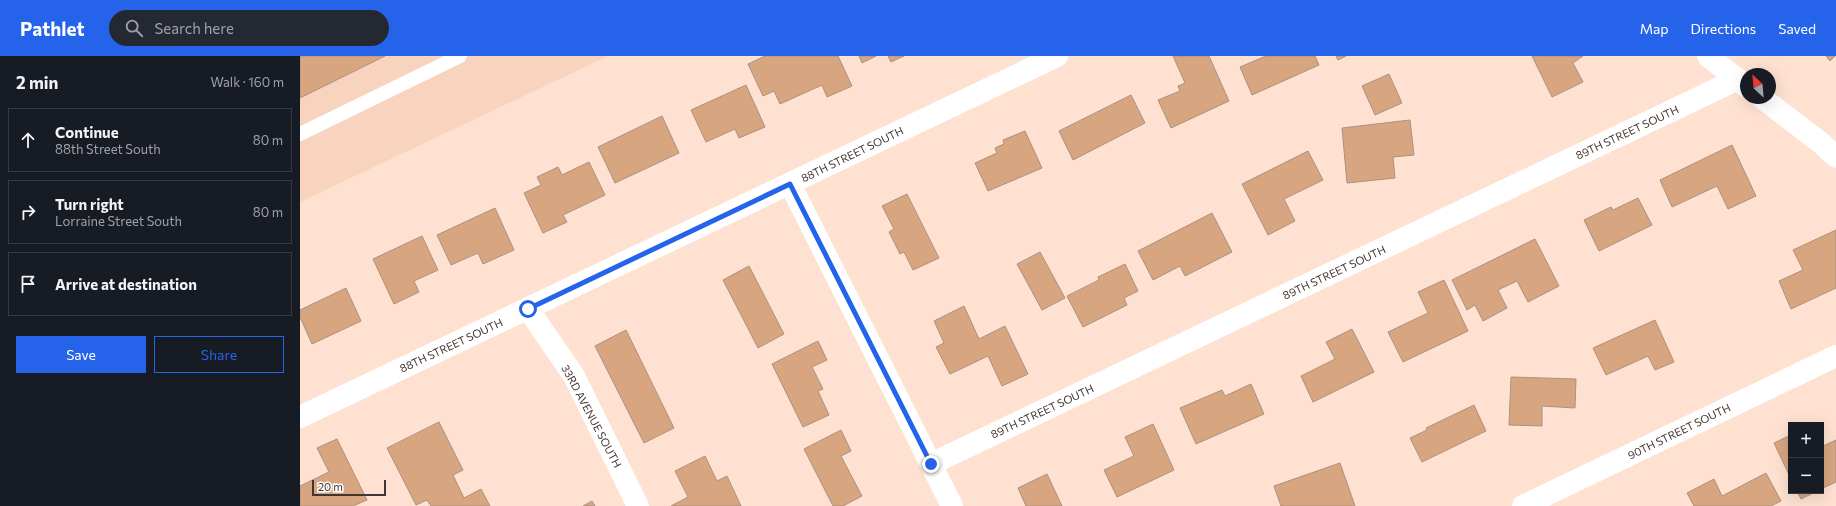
<!DOCTYPE html>
<meta charset="utf-8">
<style>
body{margin:0;font-family:Commissioner,sans-serif;background:#242831;color:#f1f3f6}
.controls{position:absolute;right:12px;bottom:12px;display:grid;overflow:hidden;border-radius:0px;box-shadow:0 4px 16px #0002}
.controls button{width:36px;height:36px;display:grid;place-items:center;padding:0;border:0;border-bottom:1px solid #363941;background:#171b24;color:#f1f3f6;font:20px sans-serif}
.compass{position:absolute;left:1440px;top:12px;width:36px;height:36px;border-radius:50%;background:#171b24;box-shadow:0 4px 16px #0002;rotate:334deg}
.scale{position:absolute;left:12px;bottom:10px;width:74px;box-sizing:border-box;padding-left:4px;border:2px solid #423630;border-top:0;font-size:11px;line-height:14px;white-space:nowrap;color:#423630;-webkit-text-stroke:3px #fff;paint-order:stroke}
.stop{position:absolute;width:12px;height:12px;margin:-9px;border:3px solid #2563eb;border-radius:50%;background:#fff}
.stop.end{background:#2563eb;border-color:#fff;box-shadow:0 1px 4px #0008}
.list{margin:0;padding:0;list-style:none}
h2{display:flex;justify-content:space-between;align-items:center;height:52px;margin:0;padding:0 16px;font-size:17px}
h2 small{font-size:13px;font-weight:400;color:#9ea1a6}
.list li{display:grid;grid-template-columns:26px 1fr auto;gap:12px;align-items:center;box-sizing:border-box;height:64px;margin:0 8px 8px;padding:0 8px;border:1px solid #363941;border-radius:0px}
.list b{display:block;font-size:15px;white-space:nowrap}
.list p{margin:0;font-size:13px;white-space:nowrap;color:#9ea1a6}
.list em{font-size:13px;font-style:normal;color:#9ea1a6}
.actions{display:flex;gap:8px;padding:12px 16px}
.actions a{flex:1;padding:9px 0;border:1px solid #2563eb;border-radius:0px;text-align:center;font-size:14px;color:#2563eb}
.actions .main{background:#2563eb;color:#fff}
.icon{flex:none;width:22px;height:22px;fill:none;stroke:currentColor;stroke-width:2;stroke-linecap:round;stroke-linejoin:round}
.map{position:relative;flex:none;width:1536px;height:450px;overflow:hidden}
header{display:flex;align-items:center;gap:24px;box-sizing:border-box;height:56px;padding:0 20px;background:#2563eb;color:#fff}
header strong{font-size:19px}
nav{display:flex;gap:22px;margin-inline-start:auto;font-size:14px}
.search{width:280px;height:36px;background:#242831;display:flex;align-items:center;gap:10px;box-sizing:border-box;padding:0 14px;border-radius:22px;color:#9ea1a6;font-size:15px}
main{display:flex}
aside{flex:1;background:#171b24}
.map>svg:first-child{display:block}
.built{fill:#f8d4bf}
.building{fill:#d8a581;stroke:#ab9180}
.lines{fill:none;stroke-linecap:round;stroke-linejoin:round}
.service{stroke:#fff;stroke-width:14}
.minor{stroke:#fff;stroke-width:22}
.route{stroke:#2563eb;stroke-width:5}
.labels{text-anchor:middle;dominant-baseline:central;stroke-width:4;stroke-linejoin:round;paint-order:stroke}
.street-label{font-size:11px;fill:#423630;stroke:#fff}
</style>
<header>
<strong>Pathlet</strong>
<div class="search"><svg class="icon" aria-label="search" viewBox="0 0 24 24"><circle cx="10" cy="10" r="6"/><path d="M15 15l6 6"/></svg>Search here</div>
<nav><a>Map</a><a>Directions</a><a>Saved</a></nav>
</header>
<main>
<aside>
<h2>2 min<small>Walk · 160 m</small></h2>
<ul class="list">
<li><svg class="icon" aria-label="ahead" viewBox="0 0 24 24"><path d="M12 20V5M6 11l6-6 6 6"/></svg><div><b>Continue</b><p>88th Street South</p></div><em>80 m</em></li>
<li><svg class="icon" aria-label="right" viewBox="0 0 24 24"><path d="M7 20v-9h11M14 6l5 5-5 5"/></svg><div><b>Turn right</b><p>Lorraine Street South</p></div><em>80 m</em></li>
<li><svg class="icon" aria-label="arrive" viewBox="0 0 24 24"><path d="M6 21V4h12l-3 4 3 4H6"/></svg><div><b>Arrive at destination</b></div></li>
</ul>
<div class="actions"><a class="main">Save</a><a>Share</a></div>
</aside>
<div class="map">
<svg width="1536" height="450" viewBox="0 0 1536 450">
<rect width="100%" height="100%" fill="#fee1d0"/>
<!-- built -->
<path class="built" d="M0 0H305L306 1 0 146Z"/>
<!-- building -->
<g class="building">
<path d="M0 0H85L0 42Z"/>
<path d="M465 0H538L552 30 527 41 522 29 480 48 474 35 463 40 448 8Z"/>
<path d="M559 0H576L562 7Z"/>
<path d="M588 0H604L591 6Z"/>
<path d="M873 0H909L929 45 871 72 858 44 880 35 878 30 885 27Z"/>
<path d="M966 0H1015L1019 9 952 39 940 11Z"/>
<path d="M1036 0H1046L1038 4Z"/>
<path d="M1232 0H1283L1273 7 1283 26 1252 41Z"/>
<path d="M1526 0H1535L1530 5Z"/>
<path d="M1089 18 1102 47 1075 59 1062 30Z"/>
<path d="M446 29 465 71 439 82 435 73 406 86 391 54Z"/>
<path d="M831 39 845 67 773 104 759 75Z"/>
<path d="M362 60 379 97 315 127 298 91Z"/>
<path d="M1110 64 1114 99 1093 101 1095 122 1047 127 1042 72Z"/>
<path d="M725 75 742 112 688 135 675 107 697 97 695 92 704 88 703 84Z"/>
<path d="M1432 89 1456 140 1428 153 1417 130 1372 151 1360 124Z"/>
<path d="M1008 95 1023 124 984 143 995 165 968 179 942 128Z"/>
<path d="M289 106 305 139 263 159 267 166 243 177 224 137 241 129 237 121 258 111 262 119Z"/>
<path d="M607 138 639 202 613 214 604 196 600 198 589 176 594 173 582 150Z"/>
<path d="M1338 142 1352 169 1299 195 1284 164 1311 151 1313 154Z"/>
<path d="M195 152 214 194 183 208 178 197 151 209 137 179Z"/>
<path d="M912 157 932 196 885 220 880 210 853 224 838 195Z"/>
<path d="M1536 174V232L1491 253 1479 225 1503 214 1493 194Z"/>
<path d="M122 180 138 214 114 225 119 236 94 248 73 203Z"/>
<path d="M1235 183 1259 230 1228 246 1217 225 1198 234 1207 252 1183 265 1175 249 1167 254 1152 224Z"/>
<path d="M740 196 765 242 742 254 717 208Z"/>
<path d="M825 208 838 235 824 242 827 249 783 271 767 240 799 224 798 221Z"/>
<path d="M449 210 484 278 458 292 423 224Z"/>
<path d="M1144 224 1168 275 1103 306 1088 276 1128 257 1118 236Z"/>
<path d="M46 232 61 265 12 288 0 261V254Z"/>
<path d="M664 250 679 283 705 270 728 318 702 330 688 300 650 318 636 291 644 287 634 265Z"/>
<path d="M1355 264 1374 306 1355 314 1348 300 1306 319 1293 292Z"/>
<path d="M1052 273 1074 316 1013 346 1001 320 1035 303 1026 286Z"/>
<path d="M326 274 374 372 344 387 295 290Z"/>
<path d="M518 285 527 304 512 311 523 333 518 335 529 359 503 371 472 308Z"/>
<path d="M1211 321 1276 323 1275 352 1242 350V370L1209 369Z"/>
<path d="M951 328 964 358 896 388 880 352 922 334 925 340Z"/>
<path d="M1174 349 1186 375 1122 406 1110 382 1127 374 1126 372Z"/>
<path d="M139 366 163 414 153 419 164 442 181 433 190 450H131L127 444 116 449 87 392Z"/>
<path d="M853 368 874 414 817 441 804 414 834 400 825 381Z"/>
<path d="M541 374 551 395 541 400 562 440 543 450H533L504 393Z"/>
<path d="M1491 379V423L1474 387Z"/>
<path d="M37 383 67 444 53 450H0V430L29 416 17 392Z"/>
<path d="M1536 384V426L1521 433V391Z"/>
<path d="M405 400 417 425 427 420 441 450H371L388 441 375 415Z"/>
<path d="M1040 407 1055 450H981L974 430Z"/>
<path d="M1466 417 1481 445 1471 450H1394L1387 437 1414 423 1422 440Z"/>
<path d="M747 418 762 450H726L718 432Z"/>
<path d="M1497 435H1517L1501 443Z"/>
<path d="M292 445 295 450H283Z"/>
</g>
<g class="lines">
<!-- service -->
<path class="service" d="M0 78 160 0"/>
<!-- minor -->
<g class="minor">
<path d="M1408 0 1446 30"/>
<path d="M1462 42 1521 87 1536 101"/>
<path d="M490 128 652 450"/>
<path d="M228 253 274 320 338 450"/>
<path d="M0 361 757 0"/>
<path d="M631 408 1438 23"/>
<path d="M1223 450 1536 300"/>
</g>
</g>
<g class="lines">
<!-- route -->
<path class="route" d="M228 253 490 128 631 408"/>
</g>
<g class="labels">
<!-- street labels -->
<g class="street-label">
<text transform="translate(1327 76) rotate(-25)">89TH STREET SOUTH</text>
<text transform="translate(552 98) rotate(-26)">88TH STREET SOUTH</text>
<text transform="translate(1034 216) rotate(-25)">89TH STREET SOUTH</text>
<text transform="translate(151 289) rotate(-25)">88TH STREET SOUTH</text>
<text transform="translate(742 355) rotate(-25)">89TH STREET SOUTH</text>
<text transform="translate(292 360) rotate(62)">33RD AVENUE SOUTH</text>
<text transform="translate(1379 375) rotate(-26)">90TH STREET SOUTH</text>
</g>
</g>
</svg>
<div class="controls">
<button>+</button>
<button>−</button>
</div>
<svg class="compass" viewBox="-18 -18 36 36"><path d="M0-13l5 13h-10z" fill="#e53935"/><path d="M0 13l5-13h-10z" fill="#9ea1a6"/></svg>
<div class="scale">20 m</div>
<div class="stop" style="left:228px;top:253px"></div>
<div class="stop end" style="left:631px;top:408px"></div>
</div>
</main>
